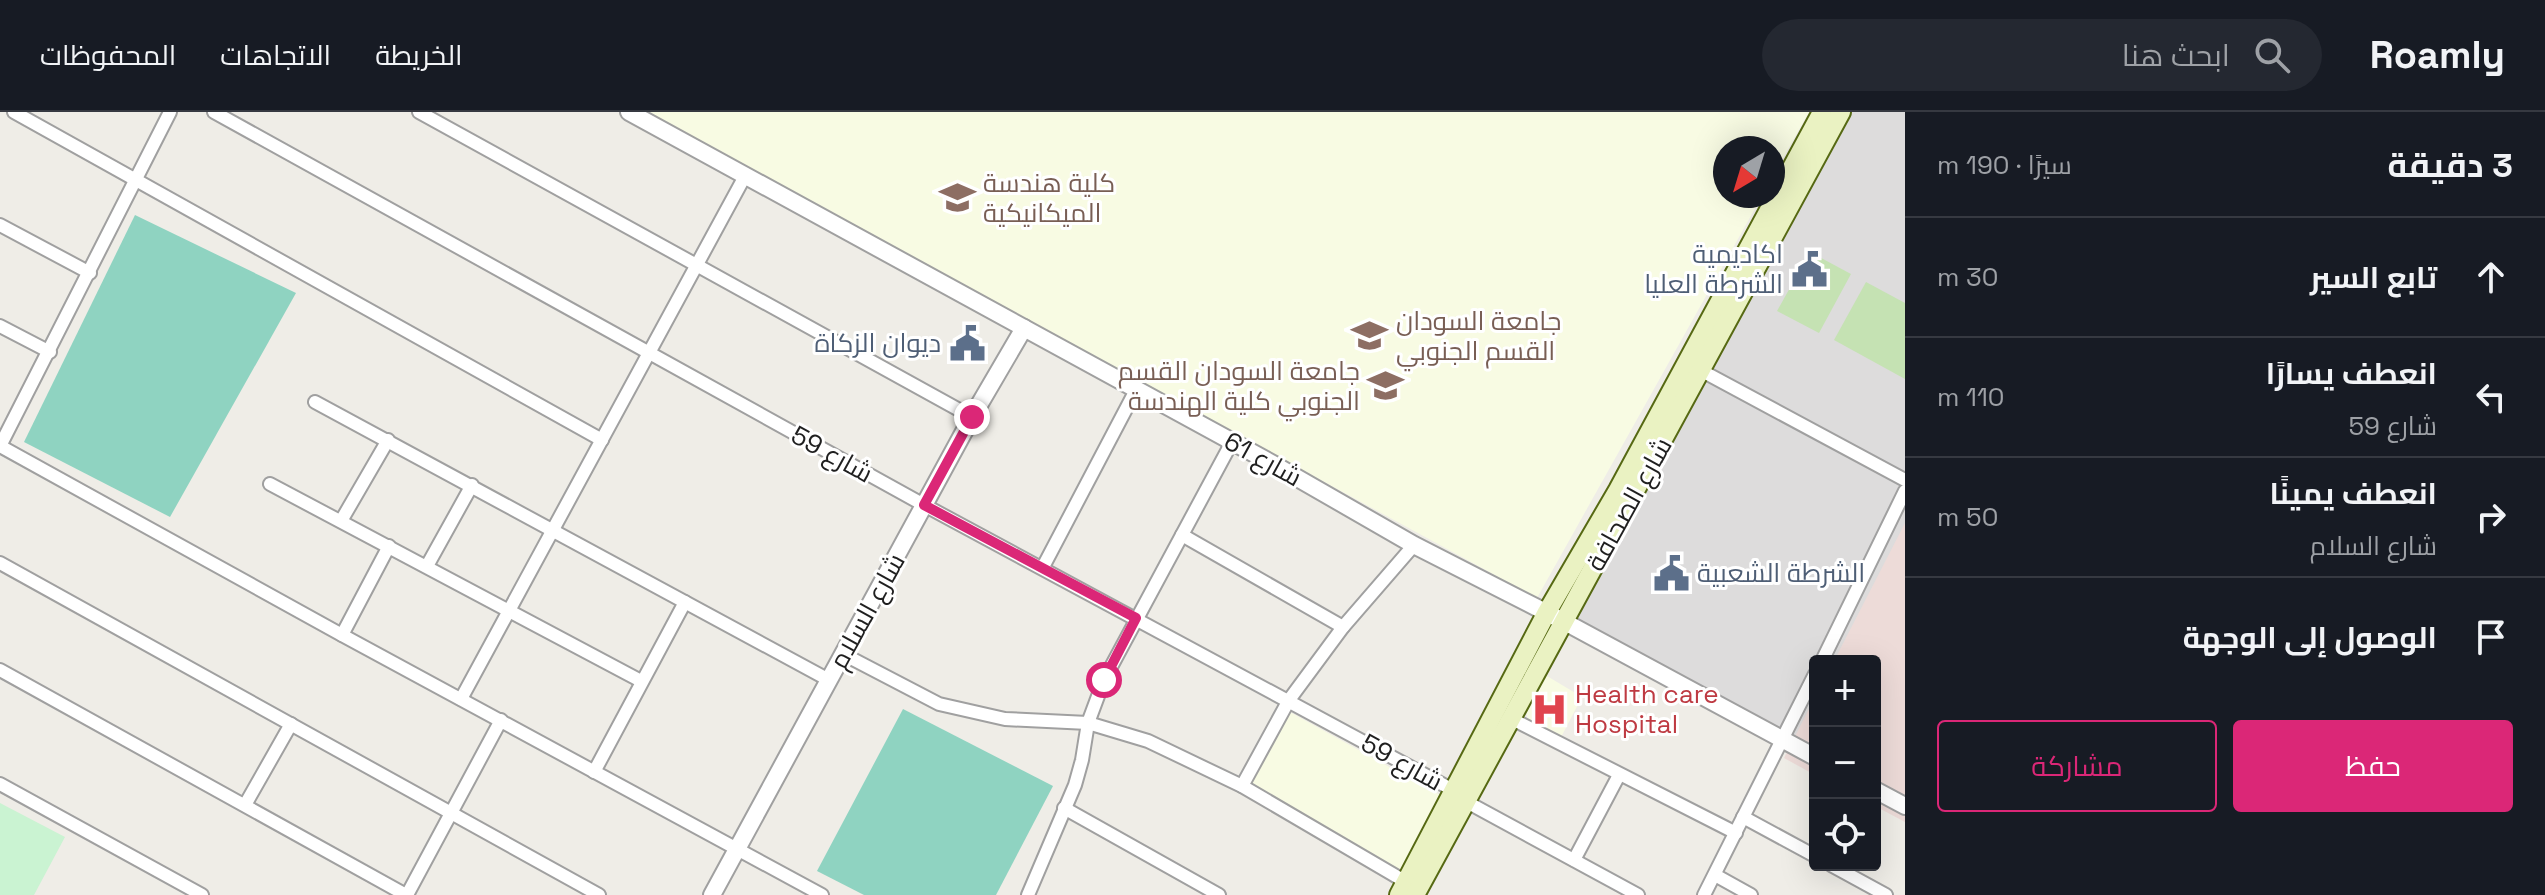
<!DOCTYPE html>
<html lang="ar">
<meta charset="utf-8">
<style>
body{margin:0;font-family:"Space Grotesk",Cairo,sans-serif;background:#242831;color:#f1f3f6;direction:rtl}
.controls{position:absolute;right:24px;bottom:24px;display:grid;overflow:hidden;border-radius:8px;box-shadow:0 8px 32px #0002}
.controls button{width:72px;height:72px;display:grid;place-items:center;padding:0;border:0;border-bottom:2px solid #363941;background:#171b24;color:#f1f3f6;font:40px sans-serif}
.compass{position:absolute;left:1713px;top:24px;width:72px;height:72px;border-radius:50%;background:#171b24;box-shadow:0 8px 32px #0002;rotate:218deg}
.stop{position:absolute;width:24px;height:24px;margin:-18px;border:6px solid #db2777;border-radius:50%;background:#fff}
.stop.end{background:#db2777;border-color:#fff;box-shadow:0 2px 8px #0008}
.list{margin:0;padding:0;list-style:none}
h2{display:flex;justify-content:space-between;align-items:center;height:104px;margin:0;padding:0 32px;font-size:34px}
h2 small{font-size:26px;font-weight:400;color:#9ea1a6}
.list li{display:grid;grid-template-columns:52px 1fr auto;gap:24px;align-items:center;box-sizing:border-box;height:120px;padding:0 32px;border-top:2px solid #363941}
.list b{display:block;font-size:30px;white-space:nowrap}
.list p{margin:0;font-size:26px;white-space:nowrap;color:#9ea1a6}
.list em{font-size:26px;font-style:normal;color:#9ea1a6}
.actions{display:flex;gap:16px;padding:24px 32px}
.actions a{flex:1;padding:18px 0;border:2px solid #db2777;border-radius:8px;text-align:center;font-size:28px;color:#db2777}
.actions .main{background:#db2777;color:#fff}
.icon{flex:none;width:44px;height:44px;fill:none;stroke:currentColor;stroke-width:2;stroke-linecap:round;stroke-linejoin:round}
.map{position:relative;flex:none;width:1905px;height:783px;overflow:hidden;direction:ltr}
header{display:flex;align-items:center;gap:48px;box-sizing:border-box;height:112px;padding:0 40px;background:#171b24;border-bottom:2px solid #363941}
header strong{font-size:38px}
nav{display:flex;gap:44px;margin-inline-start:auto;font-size:28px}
.search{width:560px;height:72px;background:#242831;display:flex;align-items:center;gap:20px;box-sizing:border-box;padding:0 28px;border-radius:44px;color:#9ea1a6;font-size:30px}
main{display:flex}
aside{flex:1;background:#171b24}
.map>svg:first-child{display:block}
.residential{fill:#dddcdc}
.commercial{fill:#eddbd8}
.education{fill:#f8fbe3}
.grass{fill:#c5e2b3}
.park{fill:#caf3d2}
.pitch{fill:#8fd3c1}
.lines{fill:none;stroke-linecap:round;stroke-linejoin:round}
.minor-casing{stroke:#a0a0a0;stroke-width:16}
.tertiary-casing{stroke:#a0a0a0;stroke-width:20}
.secondary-casing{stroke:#566913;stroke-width:22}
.minor{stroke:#fff;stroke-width:12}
.tertiary{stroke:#fff;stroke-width:16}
.secondary{stroke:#eaf2c2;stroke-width:18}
.route{stroke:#db2777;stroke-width:10}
.labels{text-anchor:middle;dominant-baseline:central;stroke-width:6;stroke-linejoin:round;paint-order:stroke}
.education-label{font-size:26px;fill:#785e54;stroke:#fff;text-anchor:start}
.service-label{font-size:26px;fill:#4e5e75;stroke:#fff;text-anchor:end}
.street-label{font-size:26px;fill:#1f1f1f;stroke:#fff}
.health-label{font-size:26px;fill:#be3a42;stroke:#fff;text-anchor:start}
</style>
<header>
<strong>Roamly</strong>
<div class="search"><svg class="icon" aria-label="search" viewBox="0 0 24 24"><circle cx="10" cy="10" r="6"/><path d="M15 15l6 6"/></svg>ابحث هنا</div>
<nav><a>الخريطة</a><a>الاتجاهات</a><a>المحفوظات</a></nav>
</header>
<main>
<aside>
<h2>3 دقيقة<small>سيرًا · 190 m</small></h2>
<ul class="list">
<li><svg class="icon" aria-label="ahead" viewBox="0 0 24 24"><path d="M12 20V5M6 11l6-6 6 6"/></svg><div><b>تابع السير</b></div><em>30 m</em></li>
<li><svg class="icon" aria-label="left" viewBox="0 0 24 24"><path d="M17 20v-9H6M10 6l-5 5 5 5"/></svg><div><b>انعطف يسارًا</b><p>شارع 59</p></div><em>110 m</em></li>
<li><svg class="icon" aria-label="right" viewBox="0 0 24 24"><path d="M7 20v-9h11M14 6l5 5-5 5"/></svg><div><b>انعطف يمينًا</b><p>شارع السلام</p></div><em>50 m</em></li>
<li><svg class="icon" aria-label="arrive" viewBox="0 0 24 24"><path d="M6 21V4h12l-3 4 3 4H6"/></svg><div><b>الوصول إلى الوجهة</b></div></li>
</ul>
<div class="actions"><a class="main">حفظ</a><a>مشاركة</a></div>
</aside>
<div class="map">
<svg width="1905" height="783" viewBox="0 0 1905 783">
<rect width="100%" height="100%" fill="#efede7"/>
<!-- residential -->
<path class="residential" d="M1835 0H1905V685L1875 549H1815V636L1559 497Z"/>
<!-- commercial -->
<g class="commercial">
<path d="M1905 411V710L1875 694V549H1834Z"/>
<path d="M1815 585V663L1784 646Z"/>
</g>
<!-- education -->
<g class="education">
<path d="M646 0H1809L1773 64V36H1725V84H1762L1537 486Z"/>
<path d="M1537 558 1582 585 1559 629 1528 612 1527 602 1518 591Z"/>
<path d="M1288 599 1442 684 1400 761 1247 674Z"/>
</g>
<!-- grass -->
<g class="grass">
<path d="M1810 140 1851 162 1819 221 1777 199Z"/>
<path d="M1866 170 1905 191V267L1834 228Z"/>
</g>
<!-- park -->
<path class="park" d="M0 691 65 725 34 783H0Z"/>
<!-- pitch -->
<g class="pitch">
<path d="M135 103 296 181 170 405 24 330Z"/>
<path d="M903 597 1053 674 996 783H864L817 759Z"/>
</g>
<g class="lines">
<defs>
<g id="minor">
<path d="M14 0 602 328"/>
<path d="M214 0 924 393 1453 678"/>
<path d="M419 0 972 305"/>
<path d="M0 113 90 161"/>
<path d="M0 214 50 240"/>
<path d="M1702 259 1905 368"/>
<path d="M315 290 829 568"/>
<path d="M0 334 342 523 822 783"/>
<path d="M0 334 170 0"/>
<path d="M270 372 641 569"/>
<path d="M341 409 388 328"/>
<path d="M1182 423 1343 515"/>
<path d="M0 451 599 783"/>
<path d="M427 454 472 373"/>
<path d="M1043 455 1136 278"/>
<path d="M342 523 389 434"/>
<path d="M843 542 939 592 1005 607 1088 611 1148 629 1242 674 1406 770"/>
<path d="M1822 549 1905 379"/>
<path d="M0 558 406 783"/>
<path d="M461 587 745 64"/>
<path d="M1510 606 1736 721"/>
<path d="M594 660 685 490"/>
<path d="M0 672 202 783"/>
<path d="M1242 674 1289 588 1343 515 1414 433"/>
<path d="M1465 689 1638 783"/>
<path d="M245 693 291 612"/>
<path d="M1064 696 1219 783"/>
<path d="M1743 705 1815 744"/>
<path d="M1574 748 1619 663"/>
<path d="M1831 753 1886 783"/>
<path d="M1715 763 1751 783"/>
<path d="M407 783 501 608"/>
<path d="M1028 783 1075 673 1082 648 1088 611 1104 568 1232 330"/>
<path d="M1704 783 1815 562"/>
</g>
<g id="tertiary">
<path d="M629 0 1273 352 1414 433 1563 509 1815 645"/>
<path d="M1875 678 1905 694"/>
<path d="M712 783 972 305 1024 216"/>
</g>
<g id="secondary">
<path d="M1399 783 1547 500 1618 378 1822 0"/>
<path d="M1415 783 1841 0"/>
</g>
</defs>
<!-- minor casing -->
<use href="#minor" class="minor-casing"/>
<!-- tertiary casing -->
<use href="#tertiary" class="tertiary-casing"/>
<!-- secondary casing -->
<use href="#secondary" class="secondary-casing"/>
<!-- minor -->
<use href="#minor" class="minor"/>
<!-- tertiary -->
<use href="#tertiary" class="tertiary"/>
<!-- secondary -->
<use href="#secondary" class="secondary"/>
</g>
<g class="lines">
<!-- route -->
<path class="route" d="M972 305 924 393 1136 506 1104 568"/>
</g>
<!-- icons -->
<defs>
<symbol id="university-bare" viewBox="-9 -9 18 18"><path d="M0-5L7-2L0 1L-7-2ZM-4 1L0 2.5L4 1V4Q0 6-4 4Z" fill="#8d6e63" stroke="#fff" stroke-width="2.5" paint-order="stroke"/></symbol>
<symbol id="civic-bare" viewBox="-9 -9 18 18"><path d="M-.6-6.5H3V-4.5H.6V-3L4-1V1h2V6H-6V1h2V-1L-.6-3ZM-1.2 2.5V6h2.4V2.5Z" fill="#5c6f8a" stroke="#fff" stroke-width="2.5" paint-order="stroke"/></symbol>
<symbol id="hospital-bare" viewBox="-9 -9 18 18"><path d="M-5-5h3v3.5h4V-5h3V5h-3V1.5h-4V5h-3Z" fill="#e0444e" stroke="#fff" stroke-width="2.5" paint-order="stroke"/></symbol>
</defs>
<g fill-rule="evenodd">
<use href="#university-bare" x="932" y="60" width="51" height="51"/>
<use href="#civic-bare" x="1784" y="132" width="51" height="51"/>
<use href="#university-bare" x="1344" y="198" width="51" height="51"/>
<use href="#civic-bare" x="942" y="206" width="51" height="51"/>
<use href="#university-bare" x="1360" y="248" width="51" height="51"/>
<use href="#civic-bare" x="1646" y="436" width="51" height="51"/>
<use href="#hospital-bare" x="1524" y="572" width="51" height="51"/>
</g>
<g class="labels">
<!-- education labels -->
<g class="education-label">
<text x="983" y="71">كلية هندسة<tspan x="983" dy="30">الميكانيكية</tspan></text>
<text x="1396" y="209">جامعة السودان<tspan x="1396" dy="30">القسم الجنوبي</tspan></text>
<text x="1360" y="259" text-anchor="end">جامعة السودان القسم<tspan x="1360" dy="30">الجنوبي كلية الهندسة</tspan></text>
</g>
<!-- service labels -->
<g class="service-label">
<text x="1783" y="142">اكاديمية<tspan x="1783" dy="30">الشرطة العليا</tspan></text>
<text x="941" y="231">ديوان الزكاة</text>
<text x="1697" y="461" text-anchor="start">الشرطة الشعبية</text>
</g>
<!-- street labels -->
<g class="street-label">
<text transform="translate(832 342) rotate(29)">شارع 59</text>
<text transform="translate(1263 347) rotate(29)">شارع 61</text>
<text transform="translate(1629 392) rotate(-61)">شارع الصحافة</text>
<text transform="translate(867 499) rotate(-61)">شارع السلام</text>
<text transform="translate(1402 650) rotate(29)">شارع 59</text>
</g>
<!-- health labels -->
<g class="health-label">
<text x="1575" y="582">Health care<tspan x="1575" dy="30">Hospital</tspan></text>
</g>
</g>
</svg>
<div class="controls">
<button>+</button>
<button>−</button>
<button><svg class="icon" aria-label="locate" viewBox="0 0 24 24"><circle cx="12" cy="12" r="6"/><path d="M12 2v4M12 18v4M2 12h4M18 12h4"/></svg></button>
</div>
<svg class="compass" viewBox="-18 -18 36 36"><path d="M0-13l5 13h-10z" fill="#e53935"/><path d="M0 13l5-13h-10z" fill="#9ea1a6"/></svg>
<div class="stop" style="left:1104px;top:568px"></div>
<div class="stop end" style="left:972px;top:305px"></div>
</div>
</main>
